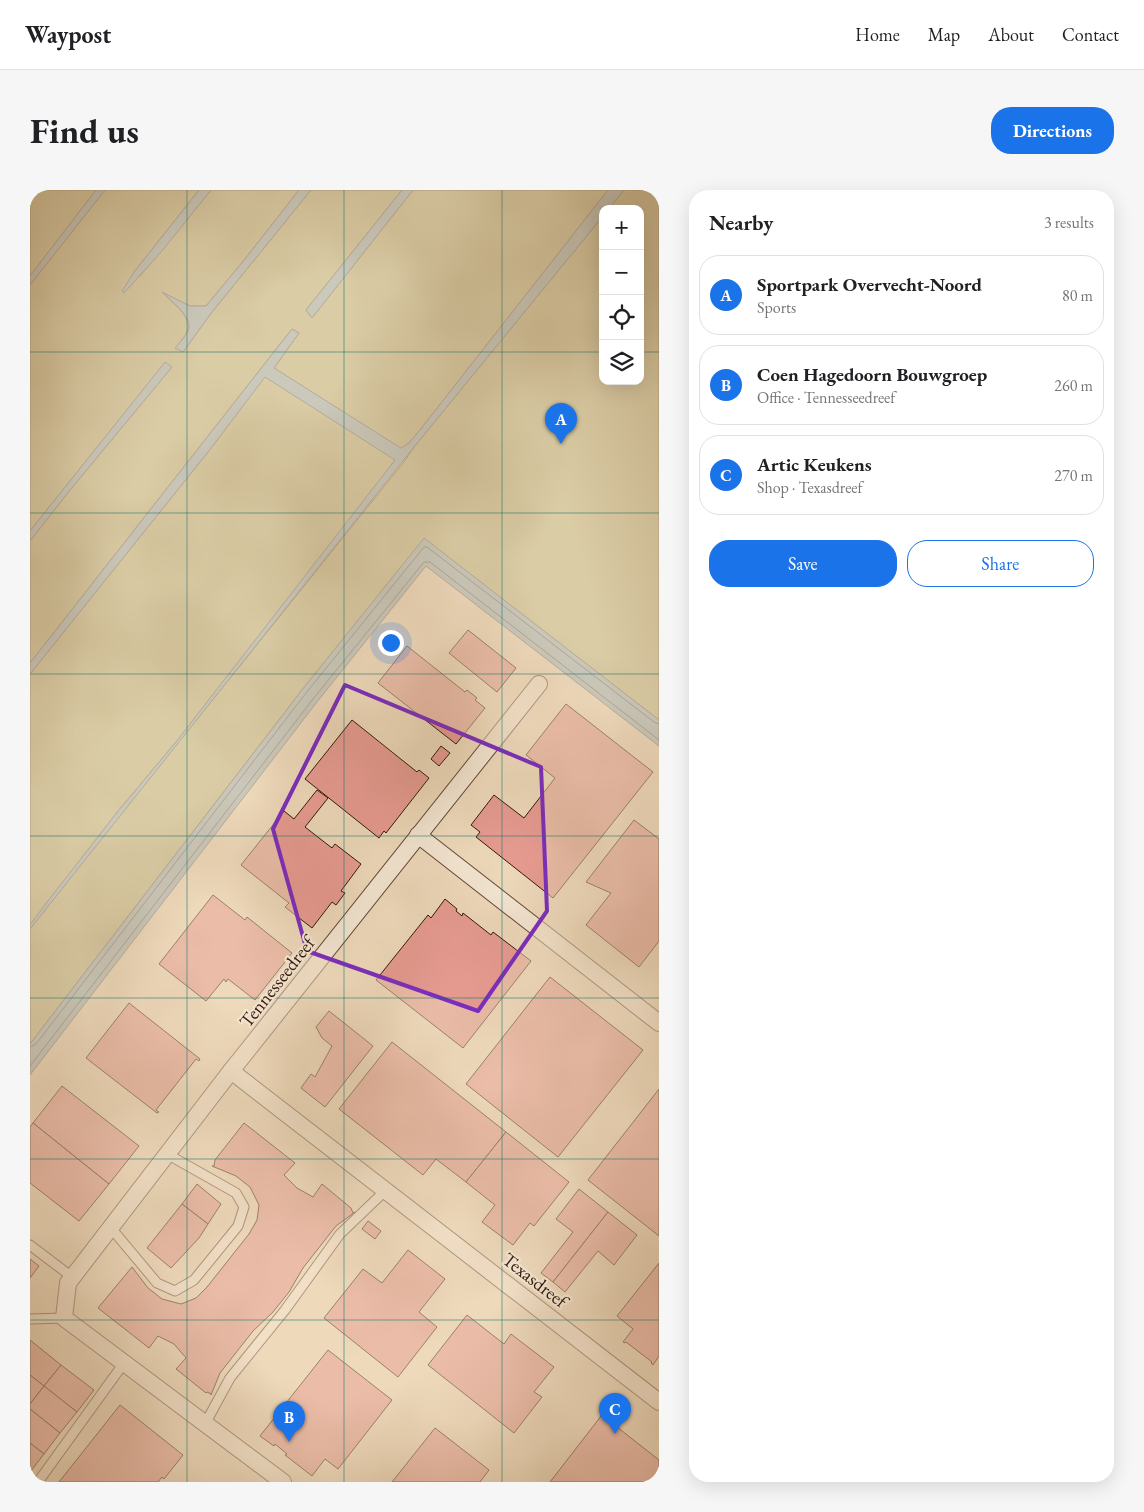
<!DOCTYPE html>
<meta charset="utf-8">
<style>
body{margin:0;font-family:"EB Garamond",serif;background:#f6f6f6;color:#202124}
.controls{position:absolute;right:15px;top:15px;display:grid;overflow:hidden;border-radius:10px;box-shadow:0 5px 20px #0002}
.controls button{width:45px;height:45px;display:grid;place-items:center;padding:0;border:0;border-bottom:1px solid #e0e0e0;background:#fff;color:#202124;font:25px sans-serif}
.you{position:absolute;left:360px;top:452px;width:18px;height:18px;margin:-12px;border:4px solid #fff;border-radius:50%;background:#1a73e8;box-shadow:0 0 0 8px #1a73e833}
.badge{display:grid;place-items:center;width:32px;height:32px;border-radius:50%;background:#1a73e8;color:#fff;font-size:16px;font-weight:700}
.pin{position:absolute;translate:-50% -41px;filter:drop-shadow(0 1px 2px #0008)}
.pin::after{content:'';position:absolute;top:26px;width:18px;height:15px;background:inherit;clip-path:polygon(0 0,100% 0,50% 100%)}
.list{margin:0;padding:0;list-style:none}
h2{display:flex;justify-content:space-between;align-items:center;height:65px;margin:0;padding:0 20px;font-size:21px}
h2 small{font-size:16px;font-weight:400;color:#757577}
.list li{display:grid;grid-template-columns:32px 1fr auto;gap:15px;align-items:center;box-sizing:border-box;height:80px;margin:0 10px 10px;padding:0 10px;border:1px solid #e0e0e0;border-radius:20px}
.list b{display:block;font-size:19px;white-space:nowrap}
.list p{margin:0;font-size:16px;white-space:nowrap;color:#757577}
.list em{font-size:16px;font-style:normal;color:#757577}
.actions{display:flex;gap:10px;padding:15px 20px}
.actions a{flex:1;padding:11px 0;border:1px solid #1a73e8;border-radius:20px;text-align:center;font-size:18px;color:#1a73e8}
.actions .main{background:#1a73e8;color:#fff}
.icon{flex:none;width:28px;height:28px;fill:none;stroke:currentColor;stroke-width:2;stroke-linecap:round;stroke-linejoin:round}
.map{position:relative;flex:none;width:629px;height:1292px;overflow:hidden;border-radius:20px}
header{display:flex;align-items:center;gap:30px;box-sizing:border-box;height:70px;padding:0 25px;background:#fff;border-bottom:1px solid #e0e0e0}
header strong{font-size:24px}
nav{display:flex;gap:28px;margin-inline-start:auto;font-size:18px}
.intro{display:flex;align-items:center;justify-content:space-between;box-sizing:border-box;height:120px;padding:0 30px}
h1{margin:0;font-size:35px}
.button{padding:12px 22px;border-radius:20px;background:#1a73e8;color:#fff;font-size:18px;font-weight:700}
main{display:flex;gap:30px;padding:0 30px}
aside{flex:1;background:#fff;border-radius:20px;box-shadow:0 5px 20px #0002}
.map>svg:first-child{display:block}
.green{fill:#c1bd8b;stroke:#796a4a}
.water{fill:#a0b7bc;stroke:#747775}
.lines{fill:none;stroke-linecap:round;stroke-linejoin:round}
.shore{stroke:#686863;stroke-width:1}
.building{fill:#e79b92;stroke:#31180a}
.lane-casing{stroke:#604836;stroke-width:11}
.street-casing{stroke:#604836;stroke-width:18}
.lane{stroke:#f4e6d3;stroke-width:9}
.street{stroke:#f4e6d3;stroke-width:16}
.marked{fill:none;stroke:#7b2cbf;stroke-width:4;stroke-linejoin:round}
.grid{fill:none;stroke:#0f766e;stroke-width:1;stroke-opacity:0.55}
.labels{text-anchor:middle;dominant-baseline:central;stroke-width:4.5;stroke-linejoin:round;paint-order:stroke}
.street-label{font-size:19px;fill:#31180a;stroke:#f4e6d3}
</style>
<header>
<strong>Waypost</strong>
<nav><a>Home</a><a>Map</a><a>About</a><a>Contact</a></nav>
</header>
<div class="intro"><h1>Find us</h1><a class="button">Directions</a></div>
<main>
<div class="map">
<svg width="629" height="1292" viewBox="0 0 629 1292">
<rect width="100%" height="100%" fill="#eed9bb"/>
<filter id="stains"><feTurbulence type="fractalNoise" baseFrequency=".004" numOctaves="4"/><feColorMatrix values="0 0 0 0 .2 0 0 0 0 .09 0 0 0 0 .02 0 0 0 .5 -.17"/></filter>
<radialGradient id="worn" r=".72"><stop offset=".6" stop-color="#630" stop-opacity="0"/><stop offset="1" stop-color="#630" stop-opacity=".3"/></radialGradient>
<!-- green -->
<g class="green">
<path d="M0 0H66L0 86Z"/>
<path d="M75 0H169L104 82 110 86 181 0H269L215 69 176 116H160L133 103C142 113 164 127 157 142 155 147 149 153 146 158L153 162 182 122 281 0H372L276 120 282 128 383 0H578L390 240 379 253 371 259 244 178 269 143 262 139 0 473V351L40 300 141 178 135 173 0 341V95Z"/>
<path d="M594 0H629V530L394 349 272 500 0 854V739L82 635 373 273 384 257 573 26V191H610V19H579Z"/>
<path d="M235 186 366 270 146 552 89 620 0 735V484L182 257Z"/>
</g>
<!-- water -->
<g class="water">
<path d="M66 0H75L0 95V86Z"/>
<path d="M169 0H181L131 62 94 103 92 101 104 82Z"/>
<path d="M269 0H281L182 122 153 162 145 158C149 153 155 147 158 141 164 128 141 111 132 102L160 116H176L215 69Z"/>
<path d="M372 0H383L282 128 276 120Z"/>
<path d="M578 0H594L579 19H573V26L384 257 0 739V735L14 716 89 620 146 552 365 270 235 187 182 257 0 484V473L262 139 269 143 244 178 371 258 379 253 390 240Z"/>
<path d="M135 172 142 177 40 300 0 351V341Z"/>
<path d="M394 348 629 530V556L396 376 287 512 0 885V854L272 500Z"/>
</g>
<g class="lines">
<!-- shore -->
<g class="shore">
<path d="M0 857 6 854 276 503 394 357H397L624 532 629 534"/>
<path d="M0 876 283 509 394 372H400L629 550"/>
</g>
</g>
<!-- building -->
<g class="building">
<path d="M438 440 486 478 467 502 419 463Z"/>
<path d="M377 456 435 502 437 500 447 508 445 510 455 518 426 554 348 493Z"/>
<path d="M536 514 623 582 523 708 446 647 450 642 441 635 464 605 494 628 525 588 496 565Z"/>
<path d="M322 530 387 582 389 580 399 588 356 643 354 641 349 648 275 589Z"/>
<path d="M411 556 420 563 409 576 401 569Z"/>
<path d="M287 600 298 608 275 637 302 658 305 654 331 674 311 701 315 703 306 715 302 712 282 738 255 717 259 713 211 675 254 621 264 629Z"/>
<path d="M604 630 629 649V751L609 777 556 735 581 703 556 692Z"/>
<path d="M183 705 215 730 217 727 262 763 225 810 198 789 196 792 194 789 176 811 129 774Z"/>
<path d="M415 709 427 719 426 721 432 726 433 723 461 745 463 742 501 771 433 858 346 790 398 725 401 728Z"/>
<path d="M520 787 613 860 528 967 436 894Z"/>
<path d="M99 813 170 869 169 871 166 869 126 920 129 922 127 923 56 868Z"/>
<path d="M299 821 343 856 295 917 271 898 281 884 285 887 302 856 292 848 286 837Z"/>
<path d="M362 852 476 942 436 992 406 969 393 985 309 919Z"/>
<path d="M32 896 109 956 79 994 3 933Z"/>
<path d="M629 899V1046L558 990Z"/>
<path d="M3 933 79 994 49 1031 0 993V937Z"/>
<path d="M214 933 265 973 254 985 267 998 283 1007 292 994 321 1018 323 1023 325 1022 306 1036 273 1078 259 1102 243 1122 223 1141 190 1183 181 1205V1204L177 1202 176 1203 146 1179 156 1168 144 1154 128 1146 119 1158 68 1118 102 1077 118 1098 132 1109 151 1114 166 1108 177 1097 219 1044 227 1030 229 1015 220 997 206 986 182 976H184L185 970Z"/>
<path d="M476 942 539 992 504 1036 500 1033 483 1055 452 1032 465 1015 436 992Z"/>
<path d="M167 994 191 1014 178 1034 152 1014Z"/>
<path d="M549 999 578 1022 523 1092 511 1083 543 1042 526 1029Z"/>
<path d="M152 1014 178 1034 169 1048 141 1078 117 1058Z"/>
<path d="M578 1022 607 1045 584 1075 568 1061 535 1102 523 1092Z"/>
<path d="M338 1031 351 1041 345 1049 332 1039Z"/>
<path d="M378 1060 415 1089 389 1122 407 1137 368 1187 294 1128 333 1079 352 1093Z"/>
<path d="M0 1069 9 1076 0 1088Z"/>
<path d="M629 1073V1166L623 1175 621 1173 622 1172 596 1152 595 1153 593 1152 603 1139 587 1126Z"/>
<path d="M437 1125 474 1154 481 1144 524 1177 504 1202 512 1207 484 1243 398 1175Z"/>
<path d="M0 1150 31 1175 14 1196 0 1185Z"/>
<path d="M298 1160 362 1210 308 1279 295 1269 282 1286 255 1265 257 1264 245 1254 244 1256 230 1246Z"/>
<path d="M31 1175 64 1200 47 1222 14 1196Z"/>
<path d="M0 1185 14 1196 0 1214Z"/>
<path d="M14 1196 47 1222 30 1243 0 1219V1214Z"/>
<path d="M90 1215 153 1265 134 1289 132 1287 128 1292H29Z"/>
<path d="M0 1219 30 1243 14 1264 0 1253Z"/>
<path d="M575 1221 585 1228 582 1233 629 1270V1282L621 1292H520Z"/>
<path d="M405 1238 459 1280 450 1292H362Z"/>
<path d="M0 1253 14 1264 0 1282Z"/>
</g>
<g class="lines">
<defs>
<g id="lane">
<path d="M81 1038 127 1093 145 1101 164 1090 208 1036 214 1017 206 1003 137 964"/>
<path d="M0 1055 42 1087"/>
<path d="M0 1129 34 1128"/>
<path d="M175 1234 200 1188 255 1120 310 1044 356 1000"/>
<path d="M8 1292 94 1173"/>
</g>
<g id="street">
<path d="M388 645 629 833"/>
<path d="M201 881 629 1212"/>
<path d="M253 1292 34 1128 38 1093 201 881 509 494"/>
</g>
</defs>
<!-- lane casing -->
<use href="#lane" class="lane-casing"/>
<!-- street casing -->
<use href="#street" class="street-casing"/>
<!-- lane -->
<use href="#lane" class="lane"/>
<!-- street -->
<use href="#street" class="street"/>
</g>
<!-- marked area -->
<path d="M0 0H629V1292H0ZM315 495 511 577 517 721 448 821 277 761 243 639Z" fill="#eed9bb" fill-opacity=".55" fill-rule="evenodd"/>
<path class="marked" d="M315 495 511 577 517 721 448 821 277 761 243 639Z"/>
<!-- grid -->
<path class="grid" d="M157 0V1292M314 0V1292M472 0V1292M0 162H573M610 162H629M0 323H629M0 484H629M0 646H629M0 808H629M0 969H629M0 1130H629"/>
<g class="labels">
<!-- street labels -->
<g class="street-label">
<text transform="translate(247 792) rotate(-52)">Tennesseedreef</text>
<text transform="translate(505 1090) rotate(38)">Texasdreef</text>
</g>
</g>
<rect width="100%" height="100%" filter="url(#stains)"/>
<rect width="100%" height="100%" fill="url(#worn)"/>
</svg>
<div class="controls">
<button>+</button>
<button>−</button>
<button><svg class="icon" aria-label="locate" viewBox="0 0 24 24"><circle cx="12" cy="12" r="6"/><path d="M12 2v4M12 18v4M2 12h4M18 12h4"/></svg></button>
<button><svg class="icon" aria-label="layers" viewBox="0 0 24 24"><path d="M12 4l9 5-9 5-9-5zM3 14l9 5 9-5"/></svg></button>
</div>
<div class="you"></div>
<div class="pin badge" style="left:531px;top:254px">A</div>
<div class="pin badge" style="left:259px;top:1252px">B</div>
<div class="pin badge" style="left:585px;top:1244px">C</div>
</div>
<aside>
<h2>Nearby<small>3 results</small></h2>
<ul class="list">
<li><span class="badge">A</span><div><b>Sportpark Overvecht-Noord</b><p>Sports</p></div><em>80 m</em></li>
<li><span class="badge">B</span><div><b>Coen Hagedoorn Bouwgroep</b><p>Office · Tennesseedreef</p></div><em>260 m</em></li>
<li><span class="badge">C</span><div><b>Artic Keukens</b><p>Shop · Texasdreef</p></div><em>270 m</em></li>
</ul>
<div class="actions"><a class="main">Save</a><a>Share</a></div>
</aside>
</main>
